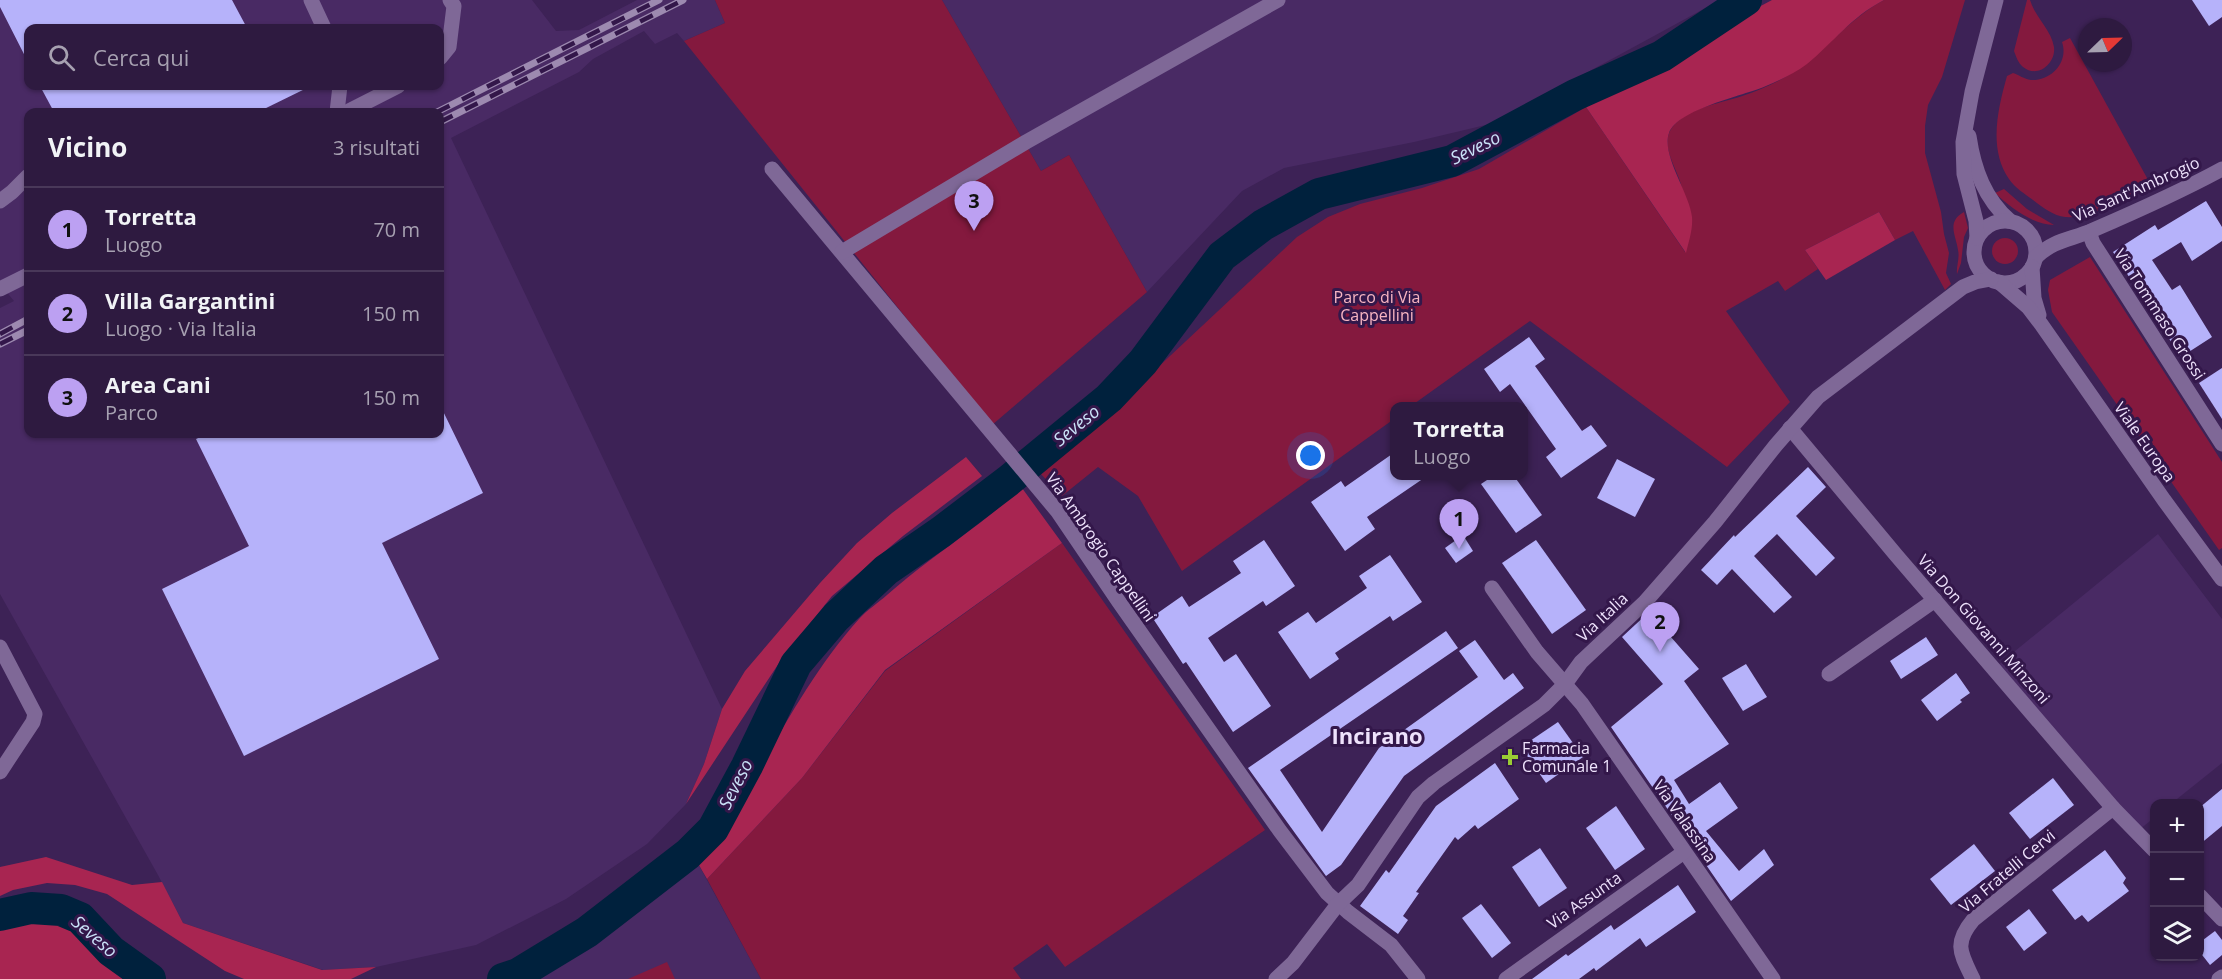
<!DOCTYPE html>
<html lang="it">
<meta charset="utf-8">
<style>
body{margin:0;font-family:"Open Sans",sans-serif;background:#362347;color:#f1f3f6}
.controls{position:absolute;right:18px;bottom:18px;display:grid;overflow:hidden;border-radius:12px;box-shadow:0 2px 4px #0004}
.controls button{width:54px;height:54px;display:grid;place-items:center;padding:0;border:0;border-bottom:2px solid #493859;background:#2e1a40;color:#f1f3f6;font:30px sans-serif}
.compass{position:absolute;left:2078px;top:18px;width:54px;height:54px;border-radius:50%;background:#2e1a40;box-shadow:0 2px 4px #0004;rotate:67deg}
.you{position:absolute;left:1311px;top:456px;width:21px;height:21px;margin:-15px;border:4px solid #fff;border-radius:50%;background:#1a73e8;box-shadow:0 0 0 9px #1a73e833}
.badge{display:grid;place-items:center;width:39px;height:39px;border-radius:50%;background:#bca0f2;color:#111;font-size:20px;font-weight:700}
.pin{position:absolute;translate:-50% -50px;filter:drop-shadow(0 2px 3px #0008)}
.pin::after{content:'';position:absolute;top:32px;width:21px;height:18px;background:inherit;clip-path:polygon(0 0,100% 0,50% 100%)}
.popup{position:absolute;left:1390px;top:402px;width:138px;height:78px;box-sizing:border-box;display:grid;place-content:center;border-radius:12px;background:#2e1a40;filter:drop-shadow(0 2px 4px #0005);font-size:20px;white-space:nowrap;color:#a7a1b1}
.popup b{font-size:22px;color:#f1f3f6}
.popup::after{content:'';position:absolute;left:50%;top:100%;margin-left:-12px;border:12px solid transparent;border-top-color:#2e1a40}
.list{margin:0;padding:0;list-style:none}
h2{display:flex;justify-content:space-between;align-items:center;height:78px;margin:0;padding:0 24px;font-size:26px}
h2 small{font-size:20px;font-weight:400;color:#a7a1b1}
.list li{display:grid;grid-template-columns:39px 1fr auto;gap:18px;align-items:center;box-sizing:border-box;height:84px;padding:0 24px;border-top:2px solid #493859}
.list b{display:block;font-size:22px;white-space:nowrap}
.list p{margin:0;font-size:20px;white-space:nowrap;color:#a7a1b1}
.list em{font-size:20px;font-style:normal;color:#a7a1b1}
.icon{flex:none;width:33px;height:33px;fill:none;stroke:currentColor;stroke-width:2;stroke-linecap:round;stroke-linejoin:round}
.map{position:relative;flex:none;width:2222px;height:979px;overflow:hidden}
.search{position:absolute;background:#2e1a40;box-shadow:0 2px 4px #0004;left:24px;top:24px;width:420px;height:66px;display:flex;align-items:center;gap:15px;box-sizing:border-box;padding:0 21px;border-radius:12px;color:#a7a1b1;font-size:22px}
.panel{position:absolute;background:#2e1a40;box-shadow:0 2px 4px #0004;left:24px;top:108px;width:420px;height:330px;border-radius:12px}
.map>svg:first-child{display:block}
.built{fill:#492a64;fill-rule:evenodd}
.green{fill:#84193e}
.forest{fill:#a82551}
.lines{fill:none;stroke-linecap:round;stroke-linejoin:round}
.river{stroke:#00213d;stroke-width:32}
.building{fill:#b6b2fa}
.minor{stroke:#7f6897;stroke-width:15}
.rail-casing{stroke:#9d8ab0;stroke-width:7}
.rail{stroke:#33174a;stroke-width:4.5;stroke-dasharray:14;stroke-linecap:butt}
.poi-dot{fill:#9acb34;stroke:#33174a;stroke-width:2}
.labels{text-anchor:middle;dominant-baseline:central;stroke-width:6;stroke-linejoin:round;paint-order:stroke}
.street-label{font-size:16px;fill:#eee2fc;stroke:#33174a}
.park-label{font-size:16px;fill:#f8b5c2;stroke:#33174a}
.poi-label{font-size:16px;fill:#eee2fc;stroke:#33174a;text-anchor:start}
.water-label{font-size:18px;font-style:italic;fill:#cae2f8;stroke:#33174a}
.district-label{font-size:22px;font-weight:bold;fill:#eee2fc;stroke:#33174a}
</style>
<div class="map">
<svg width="2222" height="979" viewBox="0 0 2222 979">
<rect width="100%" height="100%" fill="#3d2256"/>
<!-- built -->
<g class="built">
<path d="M0 0H532L556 31 579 30 637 0H715L725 23 684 41 677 33 655 44 644 31 593 59 579 72 451 138 722 709 704 764 686 804 647 844 566 899 476 945 376 967 323 970 183 923 158 875 0 594V308L14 301 0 284ZM28 28H440V86H28ZM28 112H440V434H28Z"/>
<path d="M942 0H1720L1494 123 1414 142 1284 168 1242 191 1147 292 1069 155 1041 171Z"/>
<path d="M2158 534 2222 619V763L2172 803 2154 804V818L2140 829 1998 665Z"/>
<path d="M696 860 761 979H535L588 950 644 908Z"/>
</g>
<!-- green -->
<g class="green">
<path d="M715 0H942L1041 171 1069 155 1147 292 992 425 684 41 725 23Z"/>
<path d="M1884 0H1965L1942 77 1928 105 1925 126V153L1941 212 1944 234 1949 253 1946 273 1951 284 1945 290 1913 231 1895 240 1879 212 1805 250 1818 269 1785 291 1778 281 1726 311 1790 402 1727 467 1530 321 1411 406H1394V419L1182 571 1138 496 1098 467 1062 496 1039 472 1139 385 1297 237 1328 217 1360 204 1422 188 1479 169 1586 107 1685 252C1684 231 1686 208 1682 188 1679 172 1661 148 1670 131 1681 112 1705 107 1725 101 1742 97 1760 90 1776 82 1818 62 1843 22 1884 0Z"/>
<path d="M2027 0H2030C2035 17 2051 29 2054 47 2056 63 2038 79 2023 67 2018 63 2016 56 2014 51Z"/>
<path d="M2070 38 2152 187C2129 197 2091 219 2065 217 2054 216 2042 207 2033 200 2025 194 2015 188 2009 179 1988 149 1998 108 2007 76L2013 73C2019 75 2024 79 2031 80 2051 81 2069 62 2062 42Z"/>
<path d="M2004 189 2027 209 2054 225C2033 225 2010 207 1995 193Z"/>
<path d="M1964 212 1968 228 1964 237 1961 263 1957 274C1956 267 1960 258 1958 250 1956 235 1946 222 1964 212Z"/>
<circle cx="2005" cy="251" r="13"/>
<path d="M2090 257 2222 462V548L2219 550 2052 312 2048 290 2050 280Z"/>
<path d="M1062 543 1265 830 1065 967 1047 944 1013 968 1021 979H761L707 879 802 778 885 671Z"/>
<path d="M667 962 675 979H628Z"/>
</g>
<!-- forest -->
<g class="forest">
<path d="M1772 0H1884C1850 18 1835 41 1807 64 1795 73 1780 80 1766 86 1743 96 1678 109 1669 133 1661 155 1690 194 1692 217 1693 229 1689 241 1686 253L1586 107C1623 89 1660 73 1694 50 1720 33 1744 14 1772 0Z"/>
<path d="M1879 212 1895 240 1826 280 1805 250Z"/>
<path d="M966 457 982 476 903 536 832 596 781 660 686 804 704 764 722 709 745 671 820 583 857 543 892 513Z"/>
<path d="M1022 488 1062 543 885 670 802 778 707 879 696 860C759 785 793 692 859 619 867 610 878 603 887 595 914 571 944 550 973 528 990 516 1006 501 1022 488Z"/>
<path d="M46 857 132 885 162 882 183 923 322 970 376 967 351 979H244L225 971 107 894 75 885 47 883 13 890 0 896V867Z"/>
<path d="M31 920 60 922 81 930 115 969 131 979H0V927Z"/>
</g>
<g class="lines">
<!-- river -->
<g class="river">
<path d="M0 915 31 908 61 910 80 918 111 951 150 979"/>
<path d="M503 979 518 974 587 932 688 854 713 829 747 766 796 664 836 617 886 570 941 532 1008 481 1109 398 1143 362 1222 256 1263 225 1319 194 1452 161 1575 95 1662 56 1746 0"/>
</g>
</g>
<!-- building -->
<g class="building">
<path d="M0 0H232L247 28H28V62L0 7Z"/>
<path d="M2192 0H2222V17L2209 26Z"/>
<path d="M40 86H311L258 112H54Z"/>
<path d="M2206 201 2222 227V241L2192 261 2181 242 2152 260 2172 290 2180 285 2212 337 2181 357 2113 252 2155 225 2158 230Z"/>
<path d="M1529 337 1545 359 1535 366 1582 431 1591 425 1607 446 1561 478 1546 457 1556 449 1510 384 1500 392 1484 369Z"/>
<path d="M2222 368V419L2199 383Z"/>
<path d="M440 405 483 493 382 543 439 659 244 756 162 589 249 546 196 439 207 434H440Z"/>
<path d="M1395 452V476H1427L1367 517 1375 529 1345 551 1311 502 1341 481 1345 487Z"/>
<path d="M1617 459 1655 479 1635 517 1597 498Z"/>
<path d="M1808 467 1826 487 1796 516 1835 558 1816 576 1777 534 1754 556 1792 597 1774 613 1732 569 1717 585 1701 570 1734 535 1735 537Z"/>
<path d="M1493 476H1514L1542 515 1516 533 1481 484Z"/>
<path d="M1463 535 1473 551 1456 563 1445 548Z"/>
<path d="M1264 540 1295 586 1266 606 1263 601 1208 638 1224 662 1236 654 1271 706 1233 732 1186 662 1183 664 1152 617 1182 596 1189 607 1241 573 1233 561Z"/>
<path d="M1536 540 1586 610 1552 634 1502 563Z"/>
<path d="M1390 555 1422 602 1393 621 1390 616 1335 653 1339 659 1310 679 1278 632 1308 612 1316 623 1367 588 1359 576Z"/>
<path d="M1649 612 1699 669 1684 681 1729 744 1674 780 1689 804 1720 782 1738 808 1706 831 1739 871 1764 849 1774 865 1731 901 1611 727 1663 684 1622 637Z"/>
<path d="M1446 631 1458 648 1280 770 1322 832 1379 748 1478 677 1459 651 1475 640 1504 680 1513 673 1524 688 1404 776 1341 865 1326 876 1248 768Z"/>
<path d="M1926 637 1938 655 1901 679 1890 661Z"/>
<path d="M1746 664 1767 697 1743 711 1722 678Z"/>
<path d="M1956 673 1970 693 1960 700 1962 702 1937 721 1921 700Z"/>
<path d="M1558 722 1583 757 1546 783 1521 747Z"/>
<path d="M1495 763 1519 799 1478 829 1475 825 1458 840 1455 837 1416 892 1419 893 1403 916 1408 920 1398 934 1360 906 1386 870 1389 873 1436 806Z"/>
<path d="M2053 778 2074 805 2030 839 2009 813Z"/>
<path d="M2222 789V826L2199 845V808Z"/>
<path d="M1616 806 1645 849 1615 870 1586 828Z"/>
<path d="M1974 844 1995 871 1951 905 1930 879Z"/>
<path d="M1540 848 1567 888 1539 907 1512 867Z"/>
<path d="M2105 850 2126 878 2123 883 2129 891 2088 922 2082 915 2075 920 2052 890Z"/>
<path d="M1678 885 1696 912 1646 947 1640 938 1596 971 1594 968 1579 979H1532L1566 954 1568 956 1611 925 1614 930Z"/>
<path d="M1481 904 1511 943 1492 958 1462 918Z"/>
<path d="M2029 909 2047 933 2024 951 2006 927Z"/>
<path d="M2215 931 2222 940V955L2210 965 2199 951V943Z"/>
</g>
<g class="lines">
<!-- minor -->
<g class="minor">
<path d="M311 0 324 28"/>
<path d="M440 58 449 47 454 6 450 0"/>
<path d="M337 112 340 86"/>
<path d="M347 112 398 86"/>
<path d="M1969 136C1974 170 1985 199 2010 221"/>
<path d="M772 169 1058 512 1119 602 1280 831 1327 893 1348 912 1391 945 1418 979"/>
<path d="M0 201 12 192 28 176"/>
<circle cx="2005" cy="252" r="31"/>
<path d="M2089 232 2093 243 2222 444"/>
<path d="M1977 238 1976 221 1964 174 1963 142 1972 92 1996 0"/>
<path d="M842 252 1026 142 1278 0"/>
<path d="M2036 257C2055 239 2071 240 2093 230 2137 211 2180 192 2222 169"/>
<path d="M2032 267 2034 298 2039 315"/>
<path d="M1999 282 2028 307 2041 324 2164 500 2222 579"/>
<path d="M0 289 28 275"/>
<path d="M1790 428 1896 555 2113 808 2154 850"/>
<path d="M1492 588 1537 652 1582 704 1773 979"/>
<path d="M0 647 35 714 33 722 0 772"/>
<path d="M1829 674 1935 600"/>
<path d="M2200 896 2222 919"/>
<path d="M1276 979 1293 963 1338 904 1358 885 1418 797 1434 783 1544 705 1565 684 1581 662 1645 602 1715 522 1776 445 1818 397 1963 287 1975 282 1991 279"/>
<path d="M1506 979 1684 852"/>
<path d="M1973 979C1961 954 1953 944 1973 920L2113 808"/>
<path d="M2219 979 2222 977"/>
</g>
<defs>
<g id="rail">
<path d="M437 112 659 0"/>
<path d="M440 122 683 0"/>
<path d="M0 334 28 319"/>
<path d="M0 344 28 330"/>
</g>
</defs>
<!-- rail casing -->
<use href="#rail" class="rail-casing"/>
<!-- rail -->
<use href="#rail" class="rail"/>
</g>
<!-- markers -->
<path class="poi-dot" d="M1507 748h6v6h6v6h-6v6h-6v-6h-6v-6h6z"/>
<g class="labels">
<!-- street labels -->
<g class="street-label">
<text transform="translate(2136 189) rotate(-24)">Via Sant'Ambrogio</text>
<text transform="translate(2160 314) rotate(57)">Via Tommaso Grossi</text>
<text transform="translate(2145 442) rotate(55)">Viale Europa</text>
<text transform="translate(1101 547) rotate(55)">Via Ambrogio Cappellini</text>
<text transform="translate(1602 617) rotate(-43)">Via Italia</text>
<text transform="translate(1984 629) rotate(49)">Via Don Giovanni Minzoni</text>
<text transform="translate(1685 821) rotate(55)">Via Valassina</text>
<text transform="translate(2007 871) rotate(-40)">Via Fratelli Cervi</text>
<text transform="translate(1584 900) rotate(-35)">Via Assunta</text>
</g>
<!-- park labels -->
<g class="park-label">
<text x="1377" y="297">Parco di Via<tspan x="1377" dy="18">Cappellini</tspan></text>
</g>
<!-- poi labels -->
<g class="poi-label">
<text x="1522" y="748">Farmacia<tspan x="1522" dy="18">Comunale 1</tspan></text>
</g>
<!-- water labels -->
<g class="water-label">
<text transform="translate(1475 147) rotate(-26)">Seveso</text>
<text transform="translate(1076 425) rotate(-39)">Seveso</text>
<text transform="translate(735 784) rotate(-63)">Seveso</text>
<text transform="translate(95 936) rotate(41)">Seveso</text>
</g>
<!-- district labels -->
<g class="district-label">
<text x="1377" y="735">Incirano</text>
</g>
</g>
</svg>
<div class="controls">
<button>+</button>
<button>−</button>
<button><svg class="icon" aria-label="layers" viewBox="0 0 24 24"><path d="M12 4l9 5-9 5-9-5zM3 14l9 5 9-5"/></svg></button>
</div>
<svg class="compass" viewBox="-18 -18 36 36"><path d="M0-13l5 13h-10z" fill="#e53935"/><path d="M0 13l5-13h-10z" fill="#a7a1b1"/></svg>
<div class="you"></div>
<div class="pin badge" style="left:1459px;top:549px">1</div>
<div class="popup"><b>Torretta</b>Luogo</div>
<div class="pin badge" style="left:1660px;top:652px">2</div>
<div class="pin badge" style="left:974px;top:231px">3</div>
<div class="search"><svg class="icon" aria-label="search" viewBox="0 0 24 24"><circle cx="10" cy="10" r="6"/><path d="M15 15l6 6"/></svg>Cerca qui</div>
<section class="panel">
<h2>Vicino<small>3 risultati</small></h2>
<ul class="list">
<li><span class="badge">1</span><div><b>Torretta</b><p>Luogo</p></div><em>70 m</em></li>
<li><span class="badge">2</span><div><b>Villa Gargantini</b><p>Luogo · Via Italia</p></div><em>150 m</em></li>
<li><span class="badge">3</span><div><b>Area Cani</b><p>Parco</p></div><em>150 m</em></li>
</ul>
</section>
</div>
